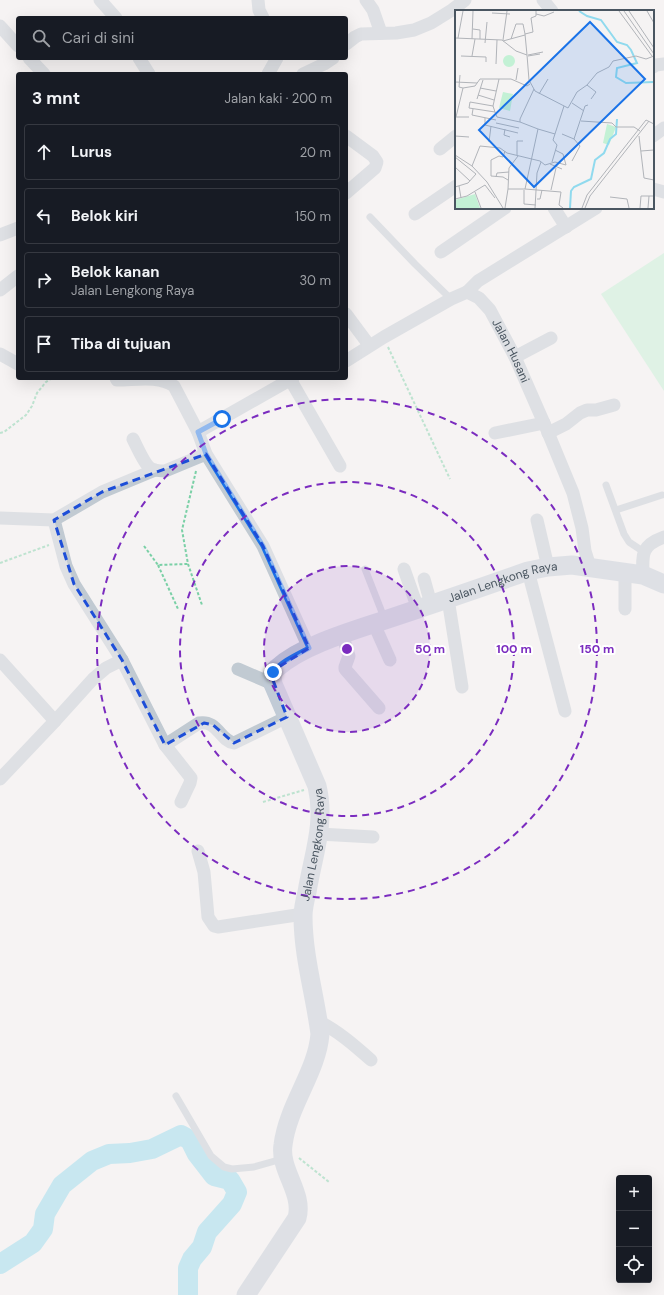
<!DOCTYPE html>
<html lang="id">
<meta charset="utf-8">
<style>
body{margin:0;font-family:"DM Sans",sans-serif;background:#20242c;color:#f1f3f6}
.controls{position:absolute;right:12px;bottom:12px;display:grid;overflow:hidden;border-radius:4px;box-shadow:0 4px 16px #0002}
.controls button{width:36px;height:36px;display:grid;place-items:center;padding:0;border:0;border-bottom:1px solid #363941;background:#171b24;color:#f1f3f6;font:20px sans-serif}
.stop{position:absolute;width:12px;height:12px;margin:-9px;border:3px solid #1a73e8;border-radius:50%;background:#fff}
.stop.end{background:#1a73e8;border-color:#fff;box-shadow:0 1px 4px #0008}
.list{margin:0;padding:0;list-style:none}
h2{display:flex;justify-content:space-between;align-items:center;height:52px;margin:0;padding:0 16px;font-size:17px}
h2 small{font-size:13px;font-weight:400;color:#9ea1a6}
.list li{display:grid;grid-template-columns:26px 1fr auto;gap:12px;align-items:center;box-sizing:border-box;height:56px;margin:0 8px 8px;padding:0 8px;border:1px solid #363941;border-radius:4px}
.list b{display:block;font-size:15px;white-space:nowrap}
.list p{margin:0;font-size:13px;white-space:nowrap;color:#9ea1a6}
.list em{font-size:13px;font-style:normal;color:#9ea1a6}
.icon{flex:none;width:22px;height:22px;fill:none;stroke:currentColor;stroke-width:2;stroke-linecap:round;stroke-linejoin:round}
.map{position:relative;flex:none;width:664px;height:1295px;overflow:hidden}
.search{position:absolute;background:#171b24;box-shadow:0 4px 16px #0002;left:16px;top:16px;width:332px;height:44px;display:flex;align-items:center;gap:10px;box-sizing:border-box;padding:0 14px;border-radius:4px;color:#9ea1a6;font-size:15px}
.panel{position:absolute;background:#171b24;box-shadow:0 4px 16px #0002;left:16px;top:72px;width:332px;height:308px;border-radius:4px}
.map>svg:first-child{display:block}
.green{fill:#c3f1d5}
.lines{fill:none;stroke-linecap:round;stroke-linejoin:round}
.river{stroke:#90daee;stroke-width:20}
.path{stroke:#7ad0a6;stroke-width:2;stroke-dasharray:3 2;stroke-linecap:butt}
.lane{stroke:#c1cad2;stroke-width:7}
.street{stroke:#c1cad2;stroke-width:13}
.secondary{stroke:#c1cbd6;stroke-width:19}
.route{stroke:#1a73e8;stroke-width:5}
.marked{fill:none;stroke:#1d4ed8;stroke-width:3;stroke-dasharray:8 5;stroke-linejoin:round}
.ring{fill:none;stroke:#7b2cbf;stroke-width:2;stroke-dasharray:7 5}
.labels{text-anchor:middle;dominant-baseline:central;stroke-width:4;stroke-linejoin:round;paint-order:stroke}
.street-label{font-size:12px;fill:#4a5661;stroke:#fff}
.inset-river{fill:none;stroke:#90daee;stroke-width:2}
.inset-road{fill:none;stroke:#b1b4b9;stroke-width:1}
.view{fill:#1a73e8;fill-opacity:0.15;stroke:#1a73e8;stroke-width:2}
.inset-edge{fill:none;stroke:#4a5661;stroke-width:2}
.centre{fill:#7b2cbf;stroke:#fff;stroke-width:2}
.ring-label{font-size:12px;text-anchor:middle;font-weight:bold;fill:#7b2cbf;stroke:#fff;stroke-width:4;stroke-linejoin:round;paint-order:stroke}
</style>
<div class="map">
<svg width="664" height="1295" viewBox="0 0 664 1295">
<rect width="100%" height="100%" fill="#f5f3f3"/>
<!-- green -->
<path class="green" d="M664 253V391L601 294Z"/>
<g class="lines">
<!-- river -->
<path class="river" d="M0 1264 33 1243 43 1229 45 1214 62 1185 92 1161 109 1154 130 1153 152 1149 181 1135 190 1140 197 1154 214 1176 230 1180 237 1192 232 1204 207 1232 202 1247 192 1259 188 1268V1295"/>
<!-- path -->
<g class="path">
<path d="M388 347 450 479"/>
<path d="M0 433 4 432 26 415 32 406 37 393 46 382 52 378"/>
<path d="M196 471 182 530 188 564 202 605"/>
<path d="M144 546 158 565 188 564"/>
<path d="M0 563 49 545"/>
<path d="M158 565 178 609"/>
<path d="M263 802 304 790"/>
<path d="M299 1158 329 1182"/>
</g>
<!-- lane -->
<g class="lane">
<path d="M370 217 415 264 451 299"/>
<path d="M606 485 624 534 629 542 644 552"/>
<path d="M616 510 662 495"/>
<path d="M365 569 385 620"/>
<path d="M176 1096 211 1156 224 1167 232 1169 254 1167 282 1159"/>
</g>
<!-- street -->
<g class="street">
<path d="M100 0 116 18"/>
<path d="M258 0 259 10 263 18"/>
<path d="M366 0 373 10 381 33"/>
<path d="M543 0 552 11"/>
<path d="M0 26 18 46"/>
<path d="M346 44 355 37 361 34 396 33 414 30 431 23 452 10 465 0"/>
<path d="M29 58 44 74"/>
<path d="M139 58 149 74"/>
<path d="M653 67 656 65 664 64"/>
<path d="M268 74 277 58"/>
<path d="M303 74 324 64 333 58"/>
<path d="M346 136 373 156 377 162 375 168 346 193"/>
<path d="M653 136 664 128"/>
<path d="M440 149 456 136"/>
<path d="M653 189 664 192"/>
<path d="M554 208 566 227"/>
<path d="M415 214 456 186"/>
<path d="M0 235 18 228"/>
<path d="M441 252 505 208"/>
<path d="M0 290 18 276"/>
<path d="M467 292 478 281 596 208"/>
<path d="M346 314 369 345"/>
<path d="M0 354 18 364"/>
<path d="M515 357 551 338"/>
<path id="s1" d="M346 361 384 337 451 299 467 292 479 298 490 310 515 357 547 430 573 493 582 528 585 551 590 567"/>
<path d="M116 378 117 380C136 380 158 375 174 386L198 432 206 454 263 546 309 648"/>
<path d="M290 379 340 466"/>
<path d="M198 432 293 378"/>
<path d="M495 433 544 423"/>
<path d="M548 433 566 424 580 413 587 410H596L614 405"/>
<path d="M133 439C136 445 144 463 149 467 153 471 160 471 165 471L206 454"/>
<path d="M0 518 54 520 102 492 155 470"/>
<path d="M54 520 66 566 74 584 122 660 165 745 191 778 190 783 181 802"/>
<path d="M537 520 548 567"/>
<path d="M404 569 418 609"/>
<path d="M528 571 565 711"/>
<path d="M643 575C642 553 642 545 664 537"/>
<path d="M424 579 431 604"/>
<path d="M448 599 462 687"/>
<path d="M625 609V572"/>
<path d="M374 624 390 660"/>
<path d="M342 634 349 656 345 667V669L379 708"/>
<path d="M0 660 55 721"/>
<path d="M238 669 273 684"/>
<path d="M165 745 199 723C218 720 219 740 234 743L287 717"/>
<path d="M0 779 55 721 93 679 106 668 122 660"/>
<path d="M319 834 373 837"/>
<path d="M198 851 204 872 208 917 214 926 218 927 303 914"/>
<path d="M318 1021C338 1031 354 1045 371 1060"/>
</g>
<!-- secondary -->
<path class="secondary" id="s2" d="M246 1295 297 1218C304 1193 279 1170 283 1145 288 1105 317 1072 320 1034 315 995 303 956 303 916 303 908 305 900 307 892 313 855 326 823 317 786L273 684C272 677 271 673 277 668 303 645 352 631 385 620 433 604 480 588 528 571L548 567 572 565 643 575 664 584"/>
</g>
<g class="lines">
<!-- route -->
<path class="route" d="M222 419 198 432 206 454 263 546 309 648C296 655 282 661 273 672"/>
</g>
<!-- marked area -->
<path d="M0 0H664V1295H0ZM206 454 263 546 309 648 277 668 271 675 287 717 234 743 213 725 204 723 165 745 122 660 74 584 54 520 102 492Z" fill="#f5f3f3" fill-opacity=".55" fill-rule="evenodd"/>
<path class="marked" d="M206 454 263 546 309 648 277 668 271 675 287 717 234 743 213 725 204 723 165 745 122 660 74 584 54 520 102 492Z"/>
<!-- distance rings -->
<circle cx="347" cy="649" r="83" fill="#7b2cbf" fill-opacity=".12"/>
<g class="ring">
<circle cx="347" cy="649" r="83"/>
<circle cx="347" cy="649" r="167"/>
<circle cx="347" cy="649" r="250"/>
</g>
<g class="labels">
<!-- street labels -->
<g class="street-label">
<text stroke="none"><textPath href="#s1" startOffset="215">Jalan Husani</textPath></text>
<text stroke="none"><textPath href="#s2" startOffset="908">Jalan Lengkong Raya</textPath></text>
<text stroke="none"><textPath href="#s2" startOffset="477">Jalan Lengkong Raya</textPath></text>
</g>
</g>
<!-- overview -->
<g transform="translate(455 10)">
<rect width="199" height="199" fill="#f5f3f3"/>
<path d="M48 51a6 6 0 1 1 12 0a6 6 0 1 1-12 0ZM48 82 58 84 55 101 44 98ZM152 114 161 117 154 135 148 133ZM20 184 25 198H0V190Z" fill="#c3f1d5"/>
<path class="inset-river" d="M124 1 132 6 146 10 162 32 172 35 176 40 182 53 162 58 161 67 171 73 199 72M115 198 116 181 119 177 136 169 140 150 149 143 155 129 161 124 162 109"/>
<path class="inset-road" d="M164 1 197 46M169 1 199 44M174 1 199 38M192 1 199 13M37 3 55 4M81 4 89 6 99 2M18 19 25 20V29M0 28 47 30 61 41 72 45 74 70 80 81 113 98 122 82 132 75 142 63 154 57 158 51 181 46 191 49 199 46M3 28 8 1M17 29 18 1M56 29 61 14H68L70 24M48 30 52 1M48 31 70 25M30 33 32 12M72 45 70 24 78 22 76 8 81 6V1M73 45 88 42M6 46 31 47V52M17 46 20 29M73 46 85 44M41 54 42 30M5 65 4 77 8 78M61 70 63 58M0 72 22 73M132 75 141 82 136 89M25 78 41 81M84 84 93 69M23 85 39 90M22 89 28 70M117 93 129 101M38 96 44 69M18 99 17 105 41 110M40 102 38 96 15 92 14 98 40 102 42 107 65 112M0 107H14M1 107 8 78 20 76 25 69H56L72 76 75 74M30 108V115L63 123M126 111 157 113 161 117H179L185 121M41 113 64 118M50 119 49 125 55 127M83 119 100 124M107 124 119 129 125 136 117 151M0 126 14 127M184 126 189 168 199 170M119 129 130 96 133 95M34 132 36 116M100 140 108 144 111 155M50 141 48 147 44 146 36 150V166L48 167 53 170M186 141 199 140M0 145 17 156M62 145V131H68M0 147 21 164 13 173 0 177M97 152 102 135 98 130 109 96M95 154 107 159M0 157 15 171M41 167 42 163 54 162M4 176 6 188M53 179 54 158 63 146M70 179 106 182 104 195 108 198M69 180V194L81 195M96 180 101 158M20 182 26 198M155 187 172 189 174 198M0 189 12 186 30 175 40 188M82 189H85L87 180M48 198 32 172 17 156 25 136 45 138 52 143 85 151 90 155 100 152 111 155M50 198 53 179H70L83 119 65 112V109L79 79M80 198 82 163 86 152M127 198 132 185 191 110 199 114M130 198 135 186 194 111M185 198 186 186H199M193 198 194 186"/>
<path class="view" d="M135 12 190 69 79 177 24 120Z"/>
<rect width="199" height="199" class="inset-edge"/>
</g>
<circle cx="347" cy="649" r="6" class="centre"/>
<g class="ring-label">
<text x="430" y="653">50 m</text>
<text x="514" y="653">100 m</text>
<text x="597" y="653">150 m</text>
</g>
</svg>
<div class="controls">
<button>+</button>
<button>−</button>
<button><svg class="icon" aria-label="locate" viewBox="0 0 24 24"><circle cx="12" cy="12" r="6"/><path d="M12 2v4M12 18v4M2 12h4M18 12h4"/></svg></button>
</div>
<div class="stop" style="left:222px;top:419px"></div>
<div class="stop end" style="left:273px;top:672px"></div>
<div class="search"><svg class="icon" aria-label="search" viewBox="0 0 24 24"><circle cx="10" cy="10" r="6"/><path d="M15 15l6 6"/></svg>Cari di sini</div>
<section class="panel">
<h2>3 mnt<small>Jalan kaki · 200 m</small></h2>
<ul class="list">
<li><svg class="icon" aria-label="ahead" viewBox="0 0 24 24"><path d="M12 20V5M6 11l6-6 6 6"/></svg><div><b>Lurus</b></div><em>20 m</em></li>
<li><svg class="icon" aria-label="left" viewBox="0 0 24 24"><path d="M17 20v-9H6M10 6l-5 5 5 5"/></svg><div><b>Belok kiri</b></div><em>150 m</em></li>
<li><svg class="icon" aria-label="right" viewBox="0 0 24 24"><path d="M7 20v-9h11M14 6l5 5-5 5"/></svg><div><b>Belok kanan</b><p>Jalan Lengkong Raya</p></div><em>30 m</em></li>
<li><svg class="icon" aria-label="arrive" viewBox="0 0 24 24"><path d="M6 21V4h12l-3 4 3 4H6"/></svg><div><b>Tiba di tujuan</b></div></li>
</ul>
</section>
</div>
